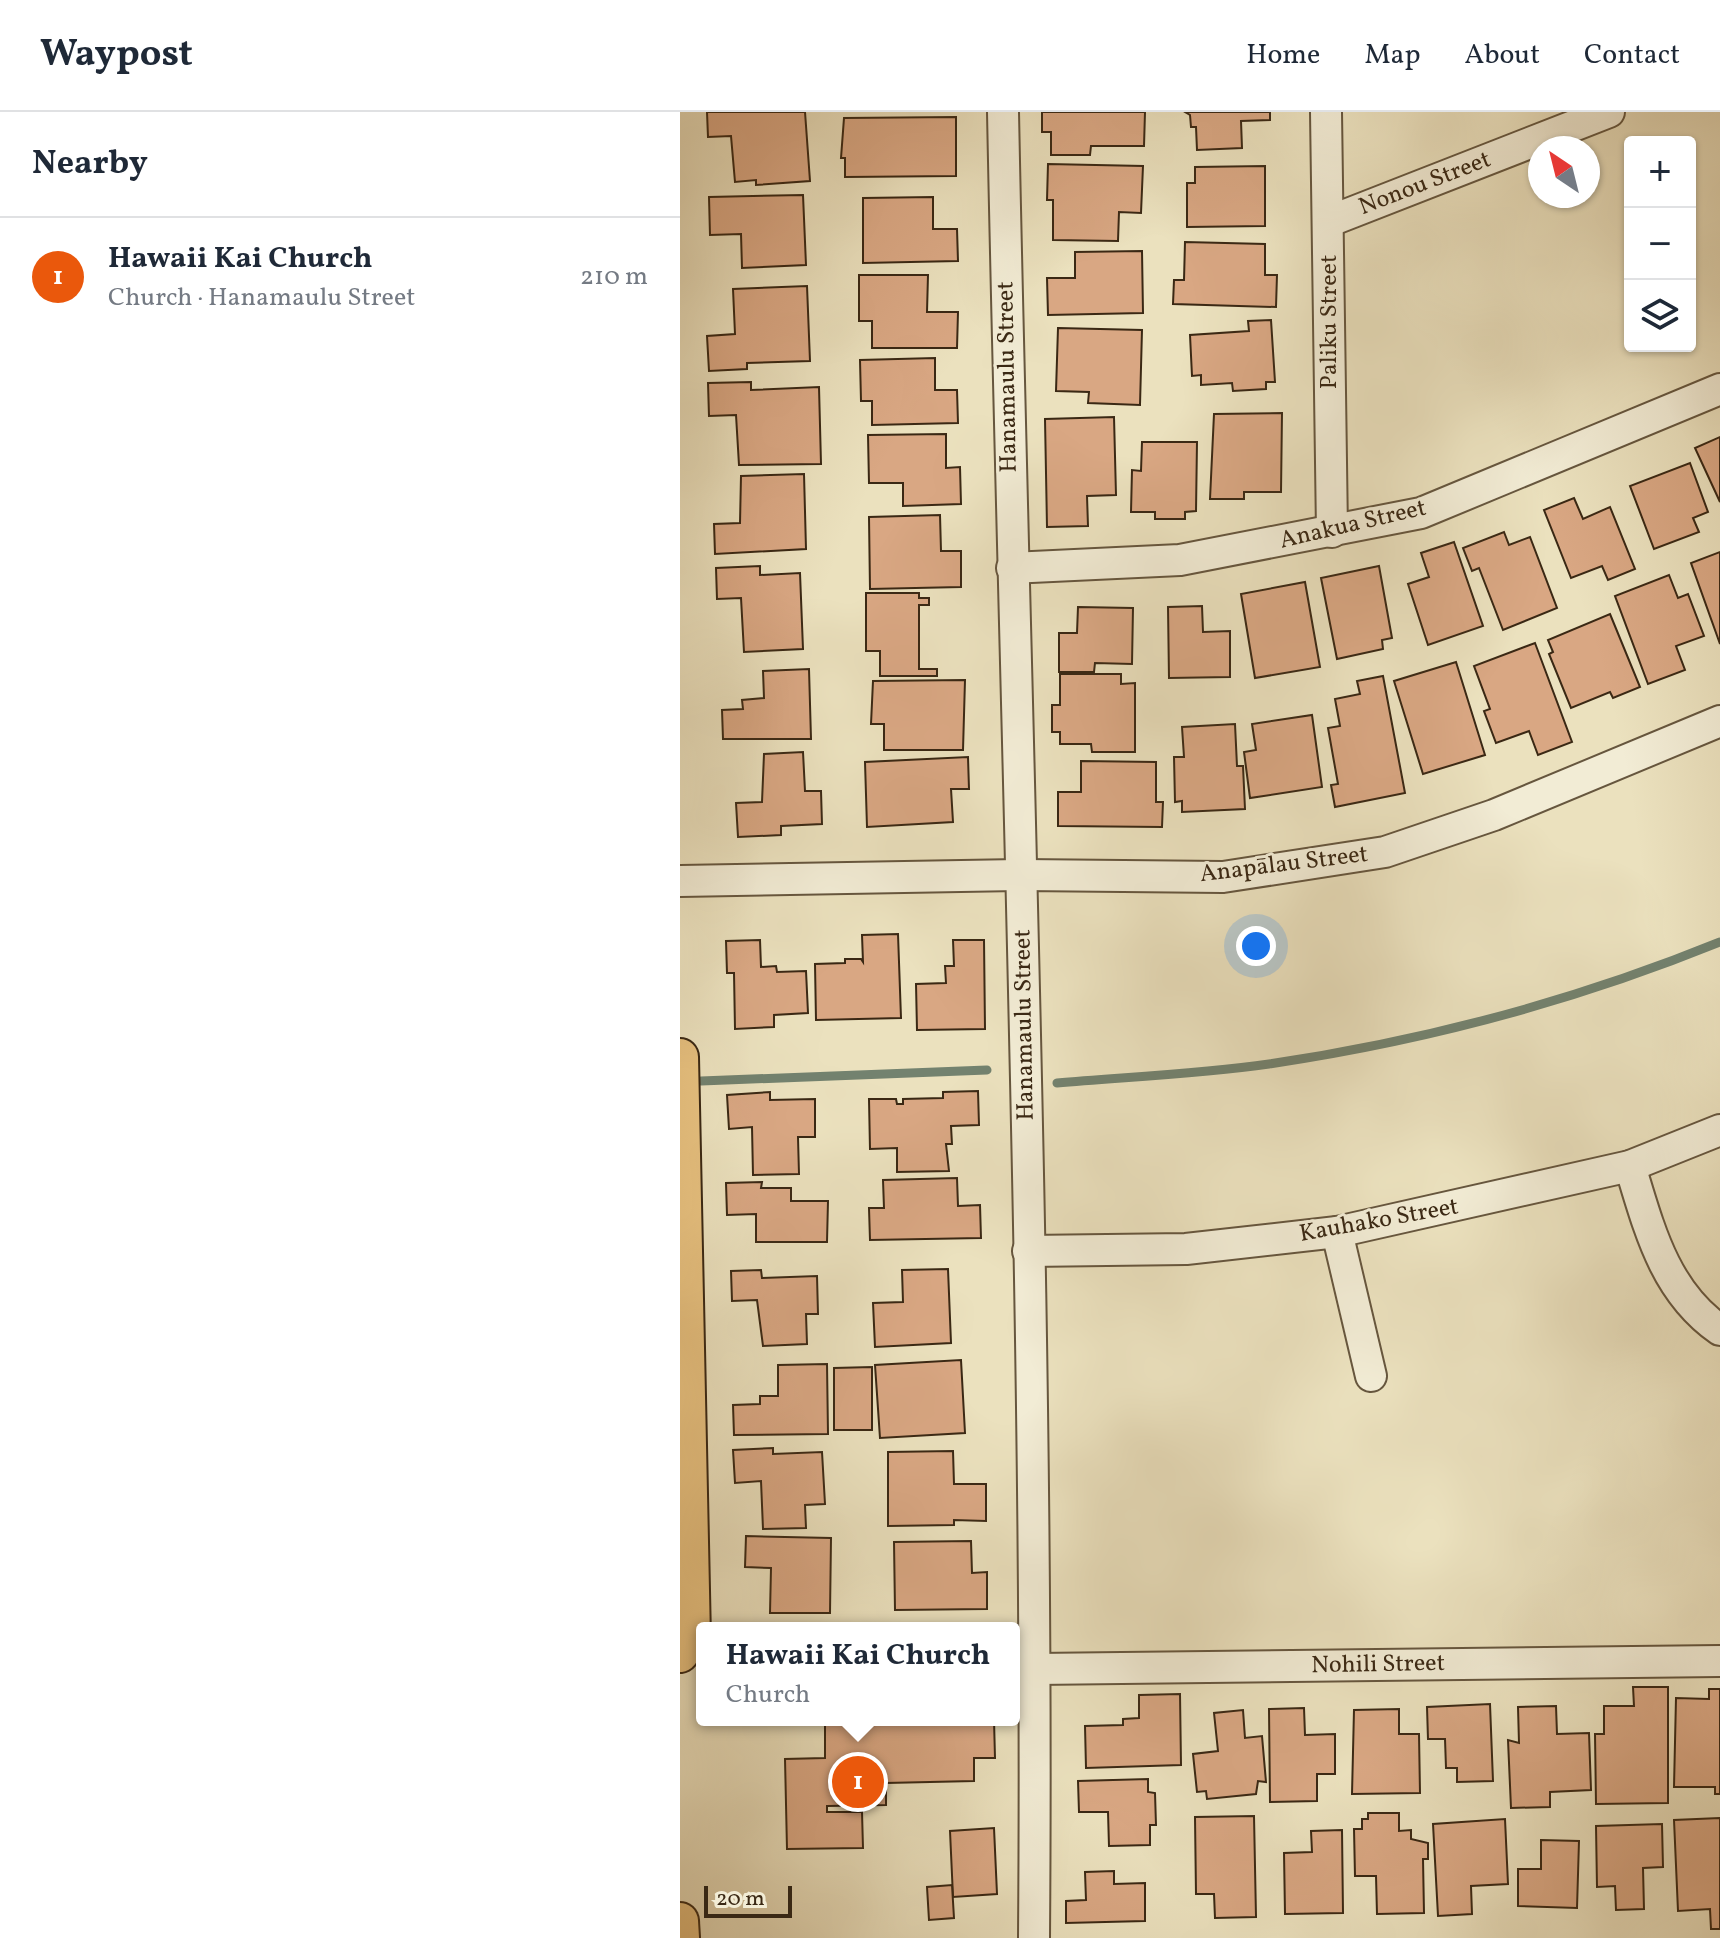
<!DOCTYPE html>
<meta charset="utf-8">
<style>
body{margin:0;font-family:Vollkorn,serif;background:#f6f6f7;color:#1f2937}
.controls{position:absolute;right:24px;top:24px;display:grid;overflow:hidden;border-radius:8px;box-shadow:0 2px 6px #0004}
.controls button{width:72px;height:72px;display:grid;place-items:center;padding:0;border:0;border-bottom:2px solid #e0e1e3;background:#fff;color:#1f2937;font:40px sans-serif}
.compass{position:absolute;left:848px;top:24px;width:72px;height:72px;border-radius:50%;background:#fff;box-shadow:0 2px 6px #0004;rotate:325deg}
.scale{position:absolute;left:24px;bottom:20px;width:88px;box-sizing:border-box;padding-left:8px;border:4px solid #3a2814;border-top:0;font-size:22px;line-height:28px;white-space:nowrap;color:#3a2814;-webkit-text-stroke:6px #f2ecd5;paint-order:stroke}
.you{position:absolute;left:576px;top:834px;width:28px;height:28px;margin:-20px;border:6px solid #fff;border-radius:50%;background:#1a73e8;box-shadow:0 0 0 12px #1a73e833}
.badge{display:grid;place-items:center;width:52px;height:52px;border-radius:50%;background:#ea580c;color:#fff;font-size:26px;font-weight:700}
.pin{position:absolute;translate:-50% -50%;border:4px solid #fff;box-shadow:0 2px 8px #0006}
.popup{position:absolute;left:16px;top:1510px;width:324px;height:104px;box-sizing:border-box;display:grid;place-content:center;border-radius:8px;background:#fff;filter:drop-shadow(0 2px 6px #0005);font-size:26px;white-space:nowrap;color:#747a83}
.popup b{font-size:30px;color:#1f2937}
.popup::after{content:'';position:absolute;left:50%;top:100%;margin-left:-16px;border:16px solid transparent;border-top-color:#fff}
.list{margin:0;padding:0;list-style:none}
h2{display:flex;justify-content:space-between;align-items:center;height:104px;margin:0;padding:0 32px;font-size:34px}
h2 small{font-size:26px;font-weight:400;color:#747a83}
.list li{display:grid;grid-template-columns:52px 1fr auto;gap:24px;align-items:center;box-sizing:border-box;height:120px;padding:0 32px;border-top:2px solid #e0e1e3}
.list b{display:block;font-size:30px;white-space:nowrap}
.list p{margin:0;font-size:26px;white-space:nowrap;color:#747a83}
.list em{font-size:26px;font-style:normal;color:#747a83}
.icon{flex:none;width:44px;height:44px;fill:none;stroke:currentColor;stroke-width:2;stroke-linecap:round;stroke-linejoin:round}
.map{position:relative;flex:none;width:1040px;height:1826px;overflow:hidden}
header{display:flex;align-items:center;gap:48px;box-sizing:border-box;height:112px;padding:0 40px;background:#fff;border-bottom:2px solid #e0e1e3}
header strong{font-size:38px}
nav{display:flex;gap:44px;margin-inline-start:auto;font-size:28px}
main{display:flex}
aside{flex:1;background:#fff}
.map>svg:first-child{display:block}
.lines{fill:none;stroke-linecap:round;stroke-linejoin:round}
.stream{stroke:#73826f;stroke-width:9}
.building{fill:#d9a783;stroke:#3a2814;stroke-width:2}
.minor-casing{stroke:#66563e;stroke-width:34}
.major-casing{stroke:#3a2814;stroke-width:40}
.minor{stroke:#f2ecd5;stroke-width:30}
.major{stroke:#e6c07f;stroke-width:36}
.labels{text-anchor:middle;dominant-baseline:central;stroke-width:6;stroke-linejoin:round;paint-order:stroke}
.street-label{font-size:24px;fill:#3a2814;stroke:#f2ecd5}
</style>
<header>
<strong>Waypost</strong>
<nav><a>Home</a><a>Map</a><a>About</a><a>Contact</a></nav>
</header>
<main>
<aside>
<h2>Nearby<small></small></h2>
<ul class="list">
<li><span class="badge">1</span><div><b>Hawaii Kai Church</b><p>Church · Hanamaulu Street</p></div><em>210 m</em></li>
</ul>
</aside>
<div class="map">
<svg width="1040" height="1826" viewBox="0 0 1040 1826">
<rect width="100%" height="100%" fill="#ebe1be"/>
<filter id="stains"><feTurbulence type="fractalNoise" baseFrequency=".0025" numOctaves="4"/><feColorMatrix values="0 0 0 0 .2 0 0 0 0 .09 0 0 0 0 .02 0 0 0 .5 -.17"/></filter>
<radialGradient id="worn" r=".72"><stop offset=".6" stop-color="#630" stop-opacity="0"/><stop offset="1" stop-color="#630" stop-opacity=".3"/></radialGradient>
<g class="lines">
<!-- stream -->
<g class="stream">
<path d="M21 969 307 958"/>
<path d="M377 971C447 965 519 962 589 952 744 929 895 889 1040 830"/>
</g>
</g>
<!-- building -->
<g class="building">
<path d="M27 0H125L130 69 76 73V68L55 70 51 24 28 25Z"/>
<path d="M362 0H465L464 34H411L410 43H371V20H362Z"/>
<path d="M505 0H590V8L561 9 562 36 517 38 516 15H511L510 3Z"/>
<path d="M276 5V64L165 65V46H161L164 6Z"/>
<path d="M368 52 463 54 461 101 439 100 438 129 373 128V88H367Z"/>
<path d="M585 54V114L507 115V71H515V55Z"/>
<path d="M123 83 126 153 62 156 61 122 30 123 29 85Z"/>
<path d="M253 85V117H277L278 149 183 151V86Z"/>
<path d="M505 130 585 132V163H597L596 195 493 192 494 168H504Z"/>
<path d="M462 139 463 201 368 203 367 166H395V140Z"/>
<path d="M179 163H248L247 200H278L277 236H192V209H179Z"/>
<path d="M127 174 130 249 67 251V257L29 259 27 224 55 222 53 177Z"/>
<path d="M591 208 595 270H586V277L553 279 552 271 521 273V263L512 264 510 223 569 219 568 209Z"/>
<path d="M378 216 462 218 460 293 408 291 409 280 376 279Z"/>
<path d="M255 246V278H277L278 311 192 313V289H181L180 248Z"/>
<path d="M71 270V278L139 275 141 352 59 353 56 303 29 304 28 271Z"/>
<path d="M602 301 601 380H564V387H530L534 302Z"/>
<path d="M434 305 436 383 407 384 408 414 367 415 365 307Z"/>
<path d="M266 322V356L280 355 281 392 223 394V371H189L188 323Z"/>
<path d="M1040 325V390L1015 336Z"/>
<path d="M462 330H517L516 399 505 400V407H475V400H451L452 358 461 359Z"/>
<path d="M1010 351 1028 400 1013 406 1019 420 974 437 950 374Z"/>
<path d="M124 362 126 437 35 442 34 412 60 411 61 364Z"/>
<path d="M894 386 903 407 930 395 955 457 928 468 922 454 891 466 864 398Z"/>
<path d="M260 403 261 439H281V475L190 477 189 405Z"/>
<path d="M824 420 829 433 850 425 877 496 823 518 799 456 792 459 783 436Z"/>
<path d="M774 430 803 514 748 533 728 472 749 465 741 441Z"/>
<path d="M1040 440V532L1011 451Z"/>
<path d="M80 454V463L120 461 123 537 64 540 61 486 37 487 36 456Z"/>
<path d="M699 454 712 526 702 528 703 537 657 547 641 466Z"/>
<path d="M989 463 998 486 1008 482 1024 524 996 534 1005 558 968 572 935 484Z"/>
<path d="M625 470 640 555 575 566 561 482Z"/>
<path d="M186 481H239V486H249V493H239V557H257V564H200V539H186Z"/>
<path d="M522 494 523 520 550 519V565L489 566 488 495Z"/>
<path d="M398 495 453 496 452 552 415 551 414 560H379V521H397Z"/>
<path d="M930 502 960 575 933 586 930 580 891 596 869 542 873 540 868 528Z"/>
<path d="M855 531 892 630 858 643 849 619 816 631 804 599 810 597 794 554Z"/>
<path d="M776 550 805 643 743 662 714 569Z"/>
<path d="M129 557 131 627H43L42 598 63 597 62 588 84 586 83 559Z"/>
<path d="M380 562H441V572L455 571V640H412L411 632H380V620H372V593H380Z"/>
<path d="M703 564 725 681 655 695 651 673 658 672 648 616 660 614 655 587 680 582 677 569Z"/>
<path d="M285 568 283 638H204V612H191L193 569Z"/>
<path d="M632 603 642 675 570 686 564 640 576 638 572 612Z"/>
<path d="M555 612 557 654H563L565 697 502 700V689L495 690 494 645H504L502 615Z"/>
<path d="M123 640 125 679H141L142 712 101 714V723L58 725 56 691 82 690 84 642Z"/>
<path d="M288 645 289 677H271L273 710 187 715 185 650Z"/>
<path d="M401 649 476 650V690H483L482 715 378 714V680H401Z"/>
<path d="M218 822 221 906 136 908 135 852 165 851V847H181L183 850 182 823Z"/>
<path d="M80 828 81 855 96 854 97 860 126 859 128 901 94 903V915L55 917 54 861H47L46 829Z"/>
<path d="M273 828H304L305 917 237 918 236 872 266 871 265 854H274Z"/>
<path d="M298 979 299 1013 271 1014 272 1032H266L269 1059 217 1060V1036L190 1037 189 987H216L217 992H223V987L263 986V980Z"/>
<path d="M90 980V988L135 987V1025H118L119 1062 73 1063 72 1015 49 1017 47 983Z"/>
<path d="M277 1066 278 1094 300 1093 301 1126 190 1128 189 1096H204L203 1068Z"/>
<path d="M82 1070 81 1076H111V1089H148L147 1130H76V1102L47 1103 46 1071Z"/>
<path d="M268 1157 271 1231 195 1235 193 1191 223 1190 222 1158Z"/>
<path d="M81 1158 82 1166 137 1164 138 1202H126L127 1232 83 1234 77 1188 52 1189 51 1159Z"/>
<path d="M281 1248 285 1321 200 1326 195 1253Z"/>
<path d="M147 1252 148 1322 54 1323 53 1293 80 1292V1284H98V1253Z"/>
<path d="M192 1255V1318H154V1256Z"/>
<path d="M93 1336V1342L142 1340 145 1392 125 1393 126 1416 83 1417 81 1369 55 1371 53 1338Z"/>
<path d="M273 1339 274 1372H306V1409L274 1408V1413L208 1414V1340Z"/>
<path d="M66 1424 151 1426 150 1501H90L91 1456 65 1455Z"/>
<path d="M291 1429 292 1461 307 1460V1497L215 1498 214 1430Z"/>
<path d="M81 1513 126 1514V1516H81Z"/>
<path d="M953 1575H988V1691L916 1692 915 1622H924V1594H954Z"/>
<path d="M1029 1577H1040V1682H1035V1675H994L996 1586 1029 1587Z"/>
<path d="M500 1582 501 1653 406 1656 405 1614 443 1613V1607L459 1606V1583Z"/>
<path d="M810 1592 813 1669 777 1670V1656H766L765 1627H748L747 1595Z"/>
<path d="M876 1594 877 1622 909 1621 911 1678 870 1680V1695L831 1696 828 1628 839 1631 838 1595Z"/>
<path d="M624 1596 625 1623 655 1622V1662H637V1689L590 1690 589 1597Z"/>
<path d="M719 1597V1622H739L740 1681 672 1682 674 1598Z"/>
<path d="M563 1598 565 1626 582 1624 586 1670 578 1669 576 1682 527 1687 526 1679 517 1680 513 1642 538 1639 534 1601Z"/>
<path d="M145 1608H314L315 1646H294V1669L206 1671V1693L147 1694V1700H182L183 1736 107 1737 105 1647 145 1646Z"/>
<path d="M468 1667V1680L475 1681 476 1713H470V1733L429 1734 428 1700H399L398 1669Z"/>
<path d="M688 1701H719V1719L731 1718V1727L748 1731V1747H743L744 1801 697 1802 696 1764H675L674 1717H682V1707H688Z"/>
<path d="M574 1704 576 1805 535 1806 534 1782H516L515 1705Z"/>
<path d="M1040 1706V1817H1031L1030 1797 998 1799 994 1708Z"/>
<path d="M825 1707 828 1772 791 1774 792 1802 758 1804 753 1712Z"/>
<path d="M982 1712 983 1755 963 1756 964 1797 936 1798 935 1774 917 1775 916 1714Z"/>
<path d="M314 1716 317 1782 273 1785 270 1719Z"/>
<path d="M662 1718 663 1801 605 1802 604 1741 632 1740 631 1719Z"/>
<path d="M861 1728 899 1729 897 1796 838 1794V1757H861Z"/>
<path d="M434 1759V1772L465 1771V1809L386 1811V1789L406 1788 405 1760Z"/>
<path d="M272 1773 274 1806 249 1808 247 1775Z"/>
</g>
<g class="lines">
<defs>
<g id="minor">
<path d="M323 0C335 609 359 1217 354 1826"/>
<path d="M646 0 652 420"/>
<path d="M650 109 929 0"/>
<path d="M332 456 500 448 741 401 1040 277"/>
<path d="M0 769 343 763 543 765 705 740 814 703 1040 609"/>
<path d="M950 1054C969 1116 984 1179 1040 1218"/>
<path d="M657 1120 691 1264"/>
<path d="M348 1139 506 1137 657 1120 950 1054 1040 1018"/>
<path d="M356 1557 1040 1549"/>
</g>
<g id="major">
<path d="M0 945 12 1527 0 1542"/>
<path d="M0 1809 1 1826"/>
</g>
</defs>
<!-- minor casing -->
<use href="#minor" class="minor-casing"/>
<!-- major casing -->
<use href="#major" class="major-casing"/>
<!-- minor -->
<use href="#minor" class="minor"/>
<!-- major -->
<use href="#major" class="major"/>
</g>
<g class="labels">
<!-- street labels -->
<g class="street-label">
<text transform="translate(745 72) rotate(-21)">Nonou Street</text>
<text transform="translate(650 210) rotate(-90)">Paliku Street</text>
<text transform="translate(328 265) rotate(-91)">Hanamaulu Street</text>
<text transform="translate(673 413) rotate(-13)">Anakua Street</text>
<text transform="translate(604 753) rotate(-7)">Anapālau Street</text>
<text transform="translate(345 913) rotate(-91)">Hanamaulu Street</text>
<text transform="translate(699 1109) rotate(-10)">Kauhako Street</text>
<text transform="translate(698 1553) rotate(-1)">Nohili Street</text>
</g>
</g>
<rect width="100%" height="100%" filter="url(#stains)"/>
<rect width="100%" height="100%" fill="url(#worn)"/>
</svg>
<div class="controls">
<button>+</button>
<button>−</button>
<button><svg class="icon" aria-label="layers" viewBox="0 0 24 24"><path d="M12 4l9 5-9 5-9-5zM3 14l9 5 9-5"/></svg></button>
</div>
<svg class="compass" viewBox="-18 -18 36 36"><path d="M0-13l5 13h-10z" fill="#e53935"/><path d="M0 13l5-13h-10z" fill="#747a83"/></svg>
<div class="scale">20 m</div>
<div class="you"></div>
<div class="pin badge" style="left:178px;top:1670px">1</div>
<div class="popup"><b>Hawaii Kai Church</b>Church</div>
</div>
</main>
